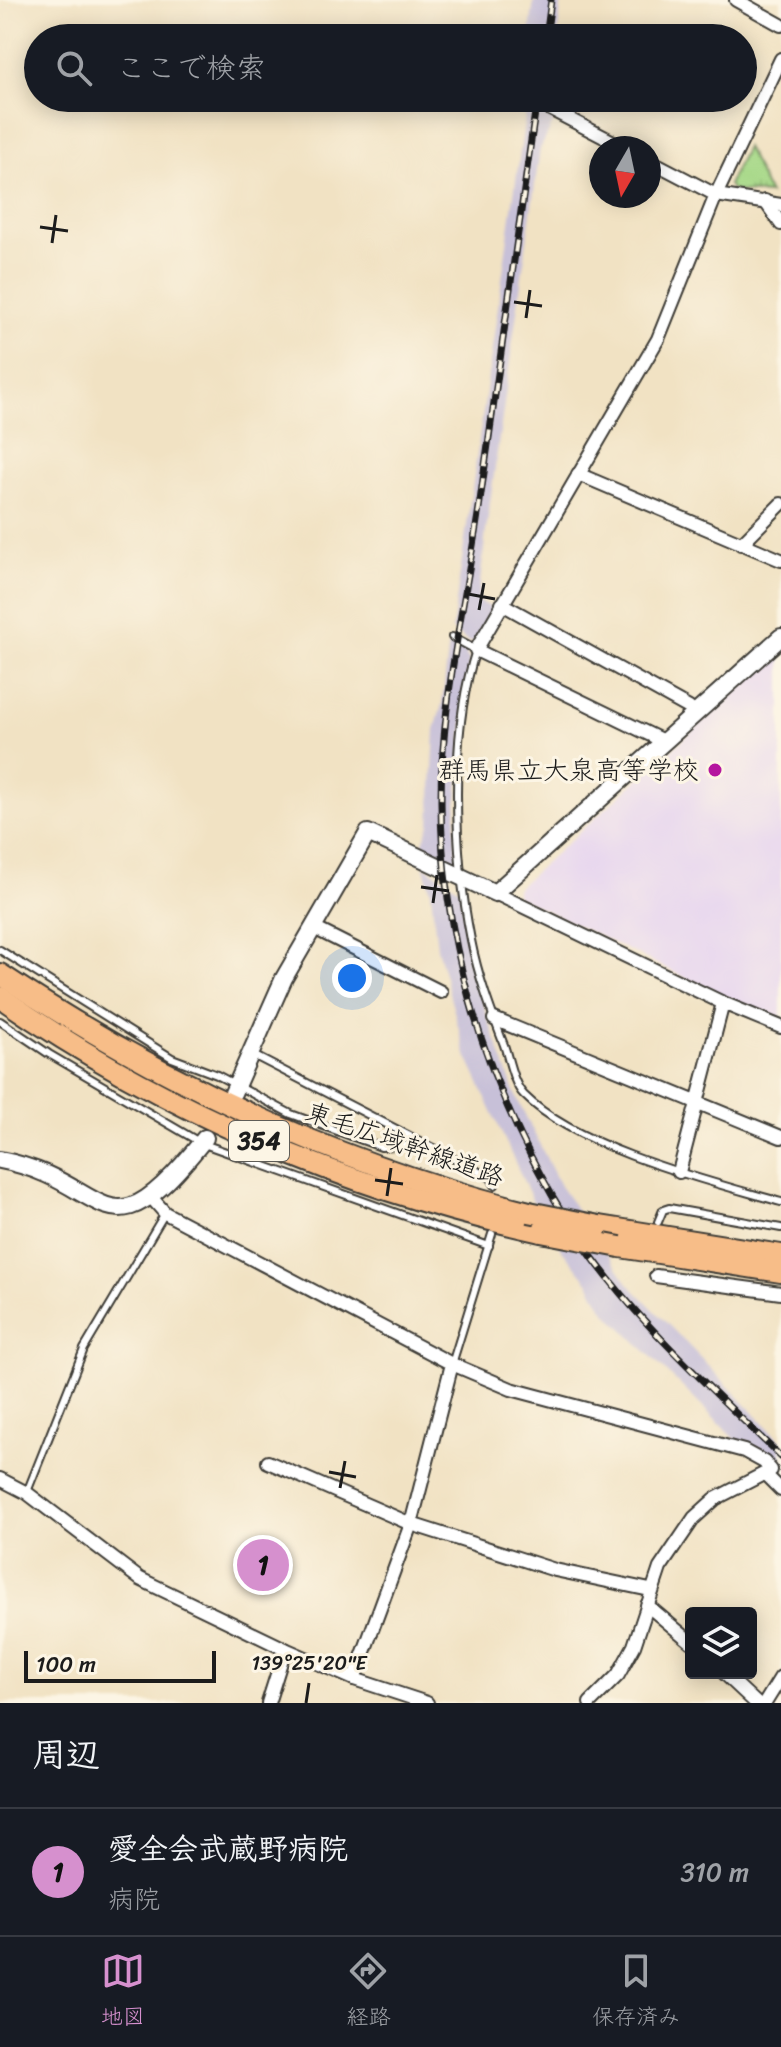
<!DOCTYPE html>
<html lang="ja">
<meta charset="utf-8">
<style>
body{margin:0;font-family:Sriracha,"Klee One",sans-serif;background:#20242c;color:#f1f3f6}
.controls{position:absolute;right:24px;bottom:24px;display:grid;overflow:hidden;border-radius:8px;box-shadow:0 4px 20px #0003}
.controls button{width:72px;height:72px;display:grid;place-items:center;padding:0;border:0;border-bottom:2px solid #363941;background:#171b24;color:#f1f3f6;font:40px sans-serif}
.compass{position:absolute;left:589px;top:136px;width:72px;height:72px;border-radius:50%;background:#171b24;box-shadow:0 4px 20px #0003;rotate:189deg}
.scale{position:absolute;left:24px;bottom:20px;width:192px;box-sizing:border-box;padding-left:8px;border:4px solid #1c1c1c;border-top:0;font-size:22px;line-height:28px;white-space:nowrap;color:#1c1c1c;-webkit-text-stroke:6px #fcf5e5;paint-order:stroke}
.you{position:absolute;left:352px;top:978px;width:28px;height:28px;margin:-20px;border:6px solid #fff;border-radius:50%;background:#1a73e8;box-shadow:0 0 0 12px #1a73e833}
.badge{display:grid;place-items:center;width:52px;height:52px;border-radius:50%;background:#d690ce;color:#111;font-size:26px;font-weight:700}
.pin{position:absolute;translate:-50% -50%;border:4px solid #fff;box-shadow:0 2px 8px #0006}
.list{margin:0;padding:0;list-style:none}
h2{display:flex;justify-content:space-between;align-items:center;height:104px;margin:0;padding:0 32px;font-size:34px}
h2 small{font-size:26px;font-weight:400;color:#9ea1a6}
.list li{display:grid;grid-template-columns:52px 1fr auto;gap:24px;align-items:center;box-sizing:border-box;height:128px;padding:0 32px;border-top:2px solid #363941}
.list b{display:block;font-size:30px;white-space:nowrap}
.list p{margin:0;font-size:26px;white-space:nowrap;color:#9ea1a6}
.list em{font-size:26px;font-style:normal;color:#9ea1a6}
.icon{flex:none;width:44px;height:44px;fill:none;stroke:currentColor;stroke-width:2;stroke-linecap:round;stroke-linejoin:round}
.map{position:relative;flex:none;width:781px;height:1703px;overflow:hidden}
.search{position:absolute;background:#171b24;box-shadow:0 4px 20px #0003;left:24px;right:24px;top:24px;height:88px;display:flex;align-items:center;gap:20px;box-sizing:border-box;padding:0 28px;border-radius:44px;color:#9ea1a6;font-size:30px}
.sheet{height:232px;background:#171b24}
nav{display:flex;justify-content:space-around;align-items:center;box-sizing:border-box;height:112px;border-top:2px solid #363941;background:#171b24;font-size:22px;color:#9ea1a6}
nav a{display:grid;justify-items:center;gap:4px}
nav .on{color:#d690ce}
.map>svg:first-child{display:block}
.built{fill:#e5d3f0}
.railway{fill:#c7c0d8}
.park{fill:url(#park-tufts);stroke:#617a52;stroke-width:2}
.lines{fill:none;stroke-linecap:round;stroke-linejoin:round}
.service-casing{stroke:#3c3a35;stroke-width:10}
.minor-casing{stroke:#3c3a35;stroke-width:16}
.tertiary-casing{stroke:#3c3a35;stroke-width:20}
.trunk-casing{stroke:#3c3a35;stroke-width:24}
.service{stroke:#fff;stroke-width:6}
.minor{stroke:#fff;stroke-width:12}
.tertiary{stroke:#fff;stroke-width:16}
.trunk{stroke:#f7bd88;stroke-width:20}
.rail-casing{stroke:#1c1c1c;stroke-width:7}
.rail{stroke:#fcf5e5;stroke-width:4;stroke-dasharray:12;stroke-linecap:butt}
.trunk-bridge-casing{stroke:#3c3a35;stroke-width:24;stroke-linecap:butt}
.trunk-bridge{stroke:#f7bd88;stroke-width:20}
.ticks{fill:none;stroke:#1c1c1c;stroke-width:3}
.poi-dot{fill:#b5179e;stroke:#fcf5e5;stroke-width:3}
.labels{text-anchor:middle;dominant-baseline:central;stroke-width:6;stroke-linejoin:round;paint-order:stroke}
.shield{fill:#fcf5e5;stroke:#5f5d58;stroke-width:2}
.shield-label{font-size:24px;font-weight:bold;fill:#1c1c1c}
.poi-label{font-size:26px;fill:#1c1c1c;stroke:#fcf5e5;text-anchor:end}
.street-label{font-size:26px;fill:#1c1c1c;stroke:#fcf5e5}
.ticks-label{font-size:20px;text-anchor:middle;fill:#1c1c1c;stroke:#fcf5e5;stroke-width:6;stroke-linejoin:round;paint-order:stroke}
</style>
<div class="map">
<svg width="781" height="1703" viewBox="0 0 781 1703">
<defs>
<pattern id="park-tufts" width="24" height="20" patternUnits="userSpaceOnUse" patternTransform="scale(2)"><rect width="24" height="20" fill="#a6d887"/><path d="M3 7l-1-3M5 7V3M7 7l1-3M15 17l-1-3M17 17v-4M19 17l1-3" fill="none" stroke="#8eb974"/></pattern>
</defs>
<rect width="100%" height="100%" fill="#fcf5e5"/>
<filter id="ink" filterUnits="userSpaceOnUse"><feTurbulence type="fractalNoise" baseFrequency=".0125" numOctaves="2"/><feDisplacementMap in="SourceGraphic" scale="16" xChannelSelector="R" yChannelSelector="G"/><feConvolveMatrix kernelMatrix="1 2 1 2 8 2 1 2 1" color-interpolation-filters="sRGB"/></filter>
<filter id="wash" filterUnits="userSpaceOnUse"><feTurbulence type="fractalNoise" baseFrequency=".006" numOctaves="4" result="noise"/><feDisplacementMap in="SourceGraphic" scale="32" xChannelSelector="R" yChannelSelector="G"/><feGaussianBlur stdDeviation="1.8" result="paint"/><feColorMatrix in="noise" values="0 0 0 0 0 0 0 0 0 0 0 0 0 0 0 0 0 1.4 0 .05"/><feComposite in="paint" operator="in"/></filter>
<g filter="url(#wash)">
<rect width="100%" height="100%" fill="#f1e2c3"/>
<!-- built -->
<path class="built" d="M781 652V1020L717 993 516 896V889Z"/>
<!-- railway -->
<g class="railway">
<path d="M534 0H562L557 38H529Z"/>
<path d="M531 102 557 116 540 149 486 531 478 601 493 608 474 642H468L452 630 527 103Z"/>
<path d="M454 641 468 649 466 657 469 659 455 829 457 866 420 850 430 824 435 730 442 704 449 643Z"/>
<path d="M423 865 461 890 468 948 486 1013 515 1094 560 1186 628 1283 781 1441V1461L741 1445 604 1310 589 1283 546 1230 466 1055 437 948 431 892Z"/>
</g>
<!-- park -->
<path class="park" d="M746 147 769 194 734 191 728 185Z"/>
</g>
<g filter="url(#ink)">
<g class="lines">
<defs>
<g id="service">
<path d="M529 98 548 108"/>
<path d="M452 637 476 650C449 733 454 855 471 940 478 976 491 1011 504 1045 509 1059 513 1084 524 1095 578 1149 708 1181 781 1202"/>
<path d="M0 950 172 1058 217 1075 291 1114 381 1147 425 1144"/>
<path d="M0 1021 49 1054 201 1143 489 1246"/>
<path d="M251 1054 491 1178 495 1185"/>
<path d="M658 1222 663 1210 669 1208 781 1228"/>
<path d="M452 1364 492 1234"/>
<path d="M27 1492 84 1349 165 1213"/>
</g>
<g id="minor">
<path d="M736 0 781 25"/>
<path d="M548 108 625 148"/>
<path d="M649 160 716 195 781 205"/>
<path d="M765 201 781 224"/>
<path d="M578 474 781 560"/>
<path d="M741 544 781 504"/>
<path d="M502 604 689 708"/>
<path d="M663 741 476 650 658 339 716 195 781 59"/>
<path d="M495 893 723 1003 781 1027"/>
<path d="M312 927 441 992"/>
<path d="M494 1019 781 1137"/>
<path d="M679 1172 723 1003"/>
<path d="M151 1197 165 1213 452 1364 511 1389 744 1451 764 1462 771 1470 715 1499 694 1518 660 1568 634 1646 618 1675 590 1703"/>
<path d="M656 1276 781 1293"/>
<path d="M268 1462 411 1524 555 1570 650 1590"/>
<path d="M765 1474 781 1490"/>
<path d="M0 1479 27 1493 140 1579 285 1649 354 1679 427 1703"/>
<path d="M647 1605 691 1642"/>
<path d="M724 1673 756 1703"/>
<path d="M354 1679 411 1524 452 1364"/>
<path d="M268 1703 285 1649"/>
<path d="M765 1703 781 1677"/>
</g>
<g id="tertiary">
<path d="M233 1093 284 978 368 833 495 893 781 637"/>
<path d="M0 1160C113 1181 102 1268 205 1138"/>
</g>
<g id="trunk">
<path d="M0 974C163 1083 339 1164 529 1212"/>
<path d="M0 997C162 1110 348 1190 541 1232"/>
<path d="M599 1226 781 1255"/>
<path d="M620 1247 781 1272"/>
</g>
</defs>
<!-- service casing -->
<use href="#service" class="service-casing"/>
<!-- minor casing -->
<use href="#minor" class="minor-casing"/>
<!-- tertiary casing -->
<use href="#tertiary" class="tertiary-casing"/>
<!-- trunk casing -->
<use href="#trunk" class="trunk-casing"/>
<!-- service -->
<use href="#service" class="service"/>
<!-- minor -->
<use href="#minor" class="minor"/>
<!-- tertiary -->
<use href="#tertiary" class="tertiary"/>
<!-- trunk -->
<use href="#trunk" class="trunk"/>
<defs>
<g id="rail">
<path d="M546 38 551 0"/>
<path d="M537 98C518 235 498 371 479 508 467 588 449 669 443 750 430 915 483 1089 572 1228 627 1314 708 1385 781 1457"/>
</g>
</defs>
<!-- rail casing -->
<use href="#rail" class="rail-casing"/>
<!-- rail -->
<use href="#rail" class="rail"/>
<defs>
<g id="trunk-bridge">
<path d="M529 1212 599 1226"/>
<path d="M541 1232 620 1247"/>
</g>
</defs>
<!-- trunk-bridge casing -->
<use href="#trunk-bridge" class="trunk-bridge-casing"/>
<!-- trunk-bridge -->
<use href="#trunk-bridge" class="trunk-bridge"/>
</g>
</g>
<!-- ticks -->
<path class="ticks" d="M40 227 68 231M52 243 56 215M514 302 542 306M526 318 530 290M468 594 495 599M479 610 484 583M421 887 449 891M433 903 437 875M375 1180 403 1184M387 1196 391 1168M329 1472 356 1477M340 1488 345 1461M306 1703 309 1683"/>
<!-- markers -->
<circle class="poi-dot" cx="715" cy="770" r="8"/>
<g class="labels">
<!-- shield labels -->
<rect class="shield" x="229" y="1121" width="60" height="40" rx="6"/>
<g class="shield-label">
<text x="259" y="1141">354</text>
</g>
<!-- poi labels -->
<g class="poi-label">
<text x="699" y="770">群馬県立大泉高等学校</text>
</g>
<!-- street labels -->
<g class="street-label">
<text transform="translate(405 1144) rotate(19)">東毛広域幹線道路</text>
</g>
</g>
<g class="ticks-label">
<text x="309" y="1670">139°25'20"E</text>
</g>
</svg>
<div class="controls">
<button><svg class="icon" aria-label="layers" viewBox="0 0 24 24"><path d="M12 4l9 5-9 5-9-5zM3 14l9 5 9-5"/></svg></button>
</div>
<svg class="compass" viewBox="-18 -18 36 36"><path d="M0-13l5 13h-10z" fill="#e53935"/><path d="M0 13l5-13h-10z" fill="#9ea1a6"/></svg>
<div class="scale">100 m</div>
<div class="you"></div>
<div class="pin badge" style="left:263px;top:1565px">1</div>
<div class="search"><svg class="icon" aria-label="search" viewBox="0 0 24 24"><circle cx="10" cy="10" r="6"/><path d="M15 15l6 6"/></svg>ここで検索</div>
</div>
<section class="sheet">
<h2>周辺<small></small></h2>
<ul class="list">
<li><span class="badge">1</span><div><b>愛全会武蔵野病院</b><p>病院</p></div><em>310 m</em></li>
</ul>
</section>
<nav>
<a class="on"><svg class="icon" aria-label="map" viewBox="0 0 24 24"><path d="M3 6l6-2 6 2 6-2v14l-6 2-6-2-6 2zM9 4v14M15 6v14"/></svg>地図</a>
<a><svg class="icon" aria-label="directions" viewBox="0 0 24 24"><path d="M12 3l9 9-9 9-9-9zM9 14v-3h6M13 9l2 2-2 2"/></svg>経路</a>
<a><svg class="icon" aria-label="saved" viewBox="0 0 24 24"><path d="M7 4h10v16l-5-4-5 4z"/></svg>保存済み</a>
</nav>
